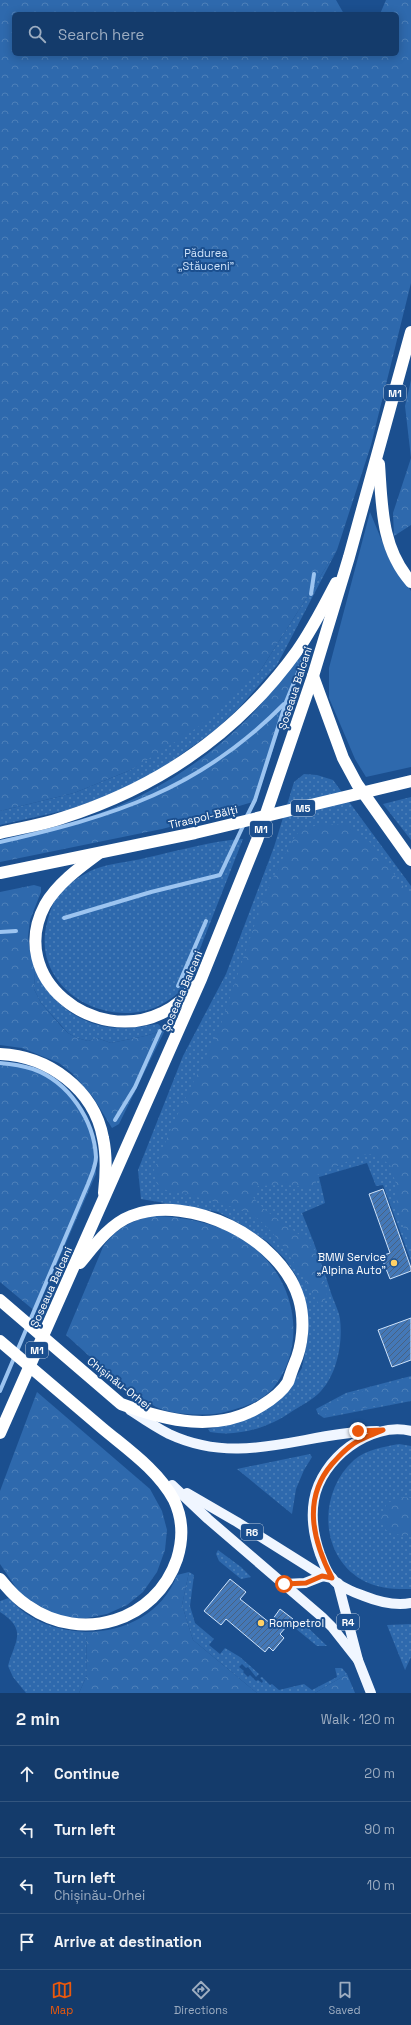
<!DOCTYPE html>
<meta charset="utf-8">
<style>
body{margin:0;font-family:"Space Grotesk",sans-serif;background:#214673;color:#f1f3f6}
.stop{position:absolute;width:12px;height:12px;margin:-9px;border:3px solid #ea580c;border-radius:50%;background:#fff}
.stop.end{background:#ea580c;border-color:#fff;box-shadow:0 1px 4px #0008}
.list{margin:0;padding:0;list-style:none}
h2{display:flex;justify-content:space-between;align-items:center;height:52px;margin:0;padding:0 16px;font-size:17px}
h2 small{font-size:13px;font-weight:400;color:#9dadc1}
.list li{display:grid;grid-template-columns:26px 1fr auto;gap:12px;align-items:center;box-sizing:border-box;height:56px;padding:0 16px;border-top:1px solid #33557e}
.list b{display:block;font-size:15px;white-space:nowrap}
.list p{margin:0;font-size:13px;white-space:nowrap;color:#9dadc1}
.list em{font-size:13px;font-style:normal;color:#9dadc1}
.icon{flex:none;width:22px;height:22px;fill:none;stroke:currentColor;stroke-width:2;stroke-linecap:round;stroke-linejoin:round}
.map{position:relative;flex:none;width:411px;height:1693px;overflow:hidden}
.search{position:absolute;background:#143b6b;box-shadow:0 2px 10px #0003;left:12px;right:12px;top:12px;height:44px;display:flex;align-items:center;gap:10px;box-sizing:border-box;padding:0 14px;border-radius:6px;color:#9dadc1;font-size:15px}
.sheet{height:276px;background:#143b6b}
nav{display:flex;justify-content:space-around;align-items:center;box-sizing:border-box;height:56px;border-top:1px solid #33557e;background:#143b6b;font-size:11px;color:#9dadc1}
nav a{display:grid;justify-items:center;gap:2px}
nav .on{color:#ea580c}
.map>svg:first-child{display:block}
.grass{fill:url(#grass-dots)}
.forest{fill:url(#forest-crowns)}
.garden{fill:#2e69ad}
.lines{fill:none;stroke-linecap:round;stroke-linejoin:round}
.stream{stroke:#9cc4f0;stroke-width:4}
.building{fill:url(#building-hatch);stroke:#cfe3fa}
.primary{stroke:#f0f6ff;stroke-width:10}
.highway{stroke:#fff;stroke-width:12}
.route{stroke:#ea580c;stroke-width:5}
.poi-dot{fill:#ffd166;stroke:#1b4f8f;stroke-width:1.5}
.labels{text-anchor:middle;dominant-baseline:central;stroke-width:4;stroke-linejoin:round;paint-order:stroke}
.shield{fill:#1b4f8f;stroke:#bbcadd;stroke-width:1}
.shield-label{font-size:10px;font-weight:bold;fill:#fff}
.park-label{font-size:11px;fill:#cfe3fa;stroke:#1b4f8f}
.street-label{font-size:11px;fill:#fff;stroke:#1b4f8f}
.poi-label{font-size:11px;fill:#fff;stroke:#1b4f8f;text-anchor:end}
</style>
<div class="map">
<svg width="411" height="1693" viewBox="0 0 411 1693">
<defs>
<pattern id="grass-dots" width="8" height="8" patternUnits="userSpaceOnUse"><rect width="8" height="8" fill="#2e69ad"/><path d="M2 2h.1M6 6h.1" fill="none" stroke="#4d80b9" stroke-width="1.8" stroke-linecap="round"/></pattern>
<pattern id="forest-crowns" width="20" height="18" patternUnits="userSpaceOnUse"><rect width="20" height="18" fill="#2e69ad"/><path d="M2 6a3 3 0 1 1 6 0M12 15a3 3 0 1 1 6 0" fill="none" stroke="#4d80b9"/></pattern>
<pattern id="building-hatch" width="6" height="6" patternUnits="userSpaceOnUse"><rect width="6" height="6" fill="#4478b7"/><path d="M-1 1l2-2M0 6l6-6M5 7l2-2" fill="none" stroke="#486282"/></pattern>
</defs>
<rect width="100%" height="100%" fill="#1b4f8f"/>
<!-- grass -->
<g class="grass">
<path d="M337 550 277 665 239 708 214 731 155 773 118 792 67 810 0 825V811L74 793 133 769 260 671Z"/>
<path d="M304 774 317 775 333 780 411 886V1261L383 1185 376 1186 367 1163 319 1177 325 1203 302 1213C313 1240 323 1266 331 1293 334 1302 339 1311 340 1319 343 1343 337 1374 321 1391 313 1400 300 1406 291 1412 268 1428 238 1437 210 1432L208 1429 222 1426 289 1388 302 1368 308 1338 307 1308 297 1277 285 1259 268 1242 242 1225 218 1212 141 1199 138 1170 183 1056 226 974 274 847 294 782Z"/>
<path d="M411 797V840L383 804Z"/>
<path d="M243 839 185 987C173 998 159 1008 144 1011 90 1023 32 980 47 923 49 914 53 902 58 895 67 884 83 874 95 869 111 863 129 862 145 858 178 851 210 841 243 839Z"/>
<path d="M35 970C51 1004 83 1028 121 1028 134 1029 146 1025 158 1024L165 1030 145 1036 111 1043 97 1038 88 1041 77 1038 68 1033 41 1003 34 989Z"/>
<path d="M411 1376V1401L324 1418 318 1414 316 1409 346 1393Z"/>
<path d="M399 1444 411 1446V1589C395 1589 381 1589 366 1582 319 1559 317 1493 354 1460 367 1449 384 1447 399 1444Z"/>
<path d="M310 1454 312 1457 304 1470 296 1489 292 1514 237 1469Z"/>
<path d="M218 1550 241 1567 251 1577 241 1579 219 1561 216 1554Z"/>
<path d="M189 1572 194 1575 190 1606 195 1623 214 1639 209 1645 220 1654 225 1648 240 1657 259 1674 256 1677 248 1667 246 1668 242 1664 239 1667 244 1671 243 1672 248 1677 250 1675 256 1681 258 1680 262 1683 263 1681 260 1678 262 1677 270 1685 272 1684 279 1690 304 1684 312 1690 337 1677 335 1668H342L347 1674 315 1693H257L193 1640 182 1605Z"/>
<path d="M9 1598C30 1622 55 1630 86 1632L87 1675 79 1693H26L13 1677 8 1666C15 1641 28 1630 0 1612V1601Z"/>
<path d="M301 1621 327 1646H317L295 1628Z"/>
<path d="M411 1624V1657L405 1670 387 1625Z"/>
</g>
<!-- forest -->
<g class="forest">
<path d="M0 0H336L344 14H14V54H397V14H380L386 0H411V283L371 445 337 550 260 671 198 727 133 769 74 793 0 811Z"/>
<path d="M411 380V525L394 536 393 513 411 458 405 406Z"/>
<path d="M300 656 306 658 294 686 256 801 219 812 212 816 162 829 0 862V840C32 832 66 826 97 814 151 795 202 763 243 723 265 703 280 678 300 656Z"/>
<path d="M324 824 348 825 372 844 411 897V1246L409 1245 397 1207 396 1184 390 1165 375 1154 362 1155 317 1175 315 1188 286 1185 258 1186 252 1196 265 1210 304 1238 318 1254 327 1294 324 1303 319 1304C300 1275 285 1241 258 1219 244 1207 181 1193 161 1189L156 1182 154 1170 172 1126 220 1027 265 894 291 842 301 829Z"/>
<path d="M34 885 41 887V892L30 920 28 937 30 952 35 970 34 989 41 1003 61 1026 68 1033 77 1038 88 1041 97 1038 111 1043 145 1036 165 1030 119 1124 112 1128 93 1097 72 1073 59 1063 22 1048 0 1045V892Z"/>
<path d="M0 1063C11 1064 23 1066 33 1069 77 1085 96 1131 96 1174L36 1312 0 1282Z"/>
<path d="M154 1216C193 1217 236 1227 264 1257 297 1291 305 1348 274 1387 261 1403 240 1408 221 1413 203 1416 172 1415 156 1407 123 1389 94 1360 66 1335L103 1247C116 1228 132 1220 154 1216Z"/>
<path d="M411 1379V1399L333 1414 326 1415 321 1410C331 1396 392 1385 411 1379Z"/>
<path d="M37 1392 150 1489 162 1511 167 1530 165 1550 157 1572 143 1592 127 1605 107 1614 87 1618H70L54 1614 21 1595 0 1564V1491Z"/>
<path d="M403 1497 411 1498V1535L402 1536 386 1530 381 1516 387 1503Z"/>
<path d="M189 1572 182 1605 193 1640 257 1693H79L87 1675 86 1632C125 1632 163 1613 177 1575Z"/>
<path d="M347 1674 355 1693H315Z"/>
</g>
<!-- garden -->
<path class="garden" d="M370 512 391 563 411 591V767L366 777 355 759 329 698V668Z"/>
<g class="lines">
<!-- stream -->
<g class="stream">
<path d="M311 594 314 574"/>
<path d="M246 818 255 800 286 702 304 658"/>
<path d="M0 842C114 816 199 790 284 704"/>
<path d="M64 918 151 892 220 875 244 824"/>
<path d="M0 932 16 931"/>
<path d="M178 986 206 921"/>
<path d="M0 1063C11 1064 23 1066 33 1069 69 1082 94 1120 96 1157 96 1166 91 1176 88 1184L0 1391"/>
<path d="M115 1120 135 1087 160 1031"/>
</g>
</g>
<!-- building -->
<g class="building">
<path d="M383 1189 411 1268V1271L390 1279 381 1256 390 1253 369 1194Z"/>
<path d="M411 1318V1360L392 1367 378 1330Z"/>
<path d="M230 1579 246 1592 240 1599 270 1623 280 1609 293 1619 280 1634 284 1638 273 1651 269 1647 265 1652 226 1619 221 1625 204 1611Z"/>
</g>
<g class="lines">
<!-- primary -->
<g class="primary">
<path d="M130 1410C142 1418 155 1427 169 1434 242 1468 303 1432 377 1431"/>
<path d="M411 1431C370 1421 321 1459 314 1500 311 1517 314 1537 320 1554 323 1561 326 1572 332 1578 338 1587 354 1592 364 1596 379 1602 395 1606 411 1603"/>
<path d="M172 1485 208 1519 322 1617 332 1627 358 1660"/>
<path d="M187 1493 237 1522 323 1576 332 1578"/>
<path d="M338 1583 358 1660 371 1693"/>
<path d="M284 1584 305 1583 323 1576"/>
</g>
<!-- highway -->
<g class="highway">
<path d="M379 464C382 506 381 548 411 582"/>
<path d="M313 676 343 758 357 784 411 860"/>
<path d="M0 833C20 828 42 825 62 818 157 788 238 733 297 651 312 630 324 606 336 583"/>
<path d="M98 854C79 868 57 884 45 905 6 978 94 1046 162 1013 176 1007 185 997 195 986"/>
<path d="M0 873 195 833 411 781"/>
<path d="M0 1054C48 1056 94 1089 103 1138 107 1156 106 1175 104 1193"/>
<path d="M0 1300 121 1404C167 1421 217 1433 261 1406 271 1400 282 1392 288 1382 290 1376 292 1370 294 1365 303 1345 305 1320 299 1299 281 1238 190 1193 131 1216 110 1224 94 1246 80 1263"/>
<path d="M0 1341C34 1370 68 1399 102 1428 127 1449 158 1470 174 1500 183 1519 183 1540 177 1559 156 1621 82 1644 28 1606 17 1599 8 1589 0 1579"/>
<path d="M0 1433 201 979 257 840 313 676 349 557 411 332"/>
</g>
</g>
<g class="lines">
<!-- route -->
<path class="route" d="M284 1584 306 1583 322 1576 332 1578C313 1541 302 1499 332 1464 340 1455 349 1445 360 1440 367 1436 375 1434 383 1430L358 1431"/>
</g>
<!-- markers -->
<g class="poi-dot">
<circle cx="394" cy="1263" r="4"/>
<circle cx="261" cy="1623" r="4"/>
</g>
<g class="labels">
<!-- shield labels -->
<g class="shield">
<rect x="384" y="385" width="22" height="16" rx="3"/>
<rect x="291" y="800" width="24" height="16" rx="3"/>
<rect x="250" y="821" width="22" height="16" rx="3"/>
<rect x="26" y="1342" width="22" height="16" rx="3"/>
<rect x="241" y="1524" width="22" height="16" rx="3"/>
<rect x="337" y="1614" width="22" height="16" rx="3"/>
</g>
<g class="shield-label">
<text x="395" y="393">M1</text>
<text x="303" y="808">M5</text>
<text x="261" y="829">M1</text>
<text x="37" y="1350">M1</text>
<text x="252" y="1532">R6</text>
<text x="348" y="1622">R4</text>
</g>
<!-- park labels -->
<g class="park-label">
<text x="206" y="253">Pădurea<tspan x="206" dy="13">„Stăuceni”</tspan></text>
</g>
<!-- street labels -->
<g class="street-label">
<text transform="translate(295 688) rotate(-72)">Șoseaua Balcani</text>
<text transform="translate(203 817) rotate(-13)">Tiraspol-Bălți</text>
<text transform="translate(182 991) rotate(-67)">Șoseaua Balcani</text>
<text transform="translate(51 1287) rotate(-66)">Șoseaua Balcani</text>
<text transform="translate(119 1383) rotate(38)">Chișinău-Orhei</text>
</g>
<!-- poi labels -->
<g class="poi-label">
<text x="386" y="1257">BMW Service<tspan x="386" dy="13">„Alpina Auto”</tspan></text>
<text x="269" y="1623" text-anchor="start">Rompetrol</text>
</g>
</g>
</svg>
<div class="stop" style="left:284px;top:1584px"></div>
<div class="stop end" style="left:358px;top:1431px"></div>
<div class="search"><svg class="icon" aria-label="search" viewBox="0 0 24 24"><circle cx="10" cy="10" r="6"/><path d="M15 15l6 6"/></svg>Search here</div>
</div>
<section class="sheet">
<h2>2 min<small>Walk · 120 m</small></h2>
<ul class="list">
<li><svg class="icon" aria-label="ahead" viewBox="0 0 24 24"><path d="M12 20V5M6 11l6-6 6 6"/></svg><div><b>Continue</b></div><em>20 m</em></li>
<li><svg class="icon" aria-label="left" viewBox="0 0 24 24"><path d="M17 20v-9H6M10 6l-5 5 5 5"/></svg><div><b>Turn left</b></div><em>90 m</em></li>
<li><svg class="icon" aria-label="left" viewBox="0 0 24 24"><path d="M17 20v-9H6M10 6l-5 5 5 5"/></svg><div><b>Turn left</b><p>Chișinău-Orhei</p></div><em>10 m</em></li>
<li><svg class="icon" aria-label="arrive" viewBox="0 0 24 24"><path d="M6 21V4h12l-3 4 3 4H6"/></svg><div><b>Arrive at destination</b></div></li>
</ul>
</section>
<nav>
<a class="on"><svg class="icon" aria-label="map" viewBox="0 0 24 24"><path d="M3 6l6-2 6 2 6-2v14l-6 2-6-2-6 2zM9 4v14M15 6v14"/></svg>Map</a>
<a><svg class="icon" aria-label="directions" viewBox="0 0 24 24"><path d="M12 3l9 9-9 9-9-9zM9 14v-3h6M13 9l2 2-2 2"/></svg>Directions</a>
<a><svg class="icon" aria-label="saved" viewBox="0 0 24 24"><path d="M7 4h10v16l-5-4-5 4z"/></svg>Saved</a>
</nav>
